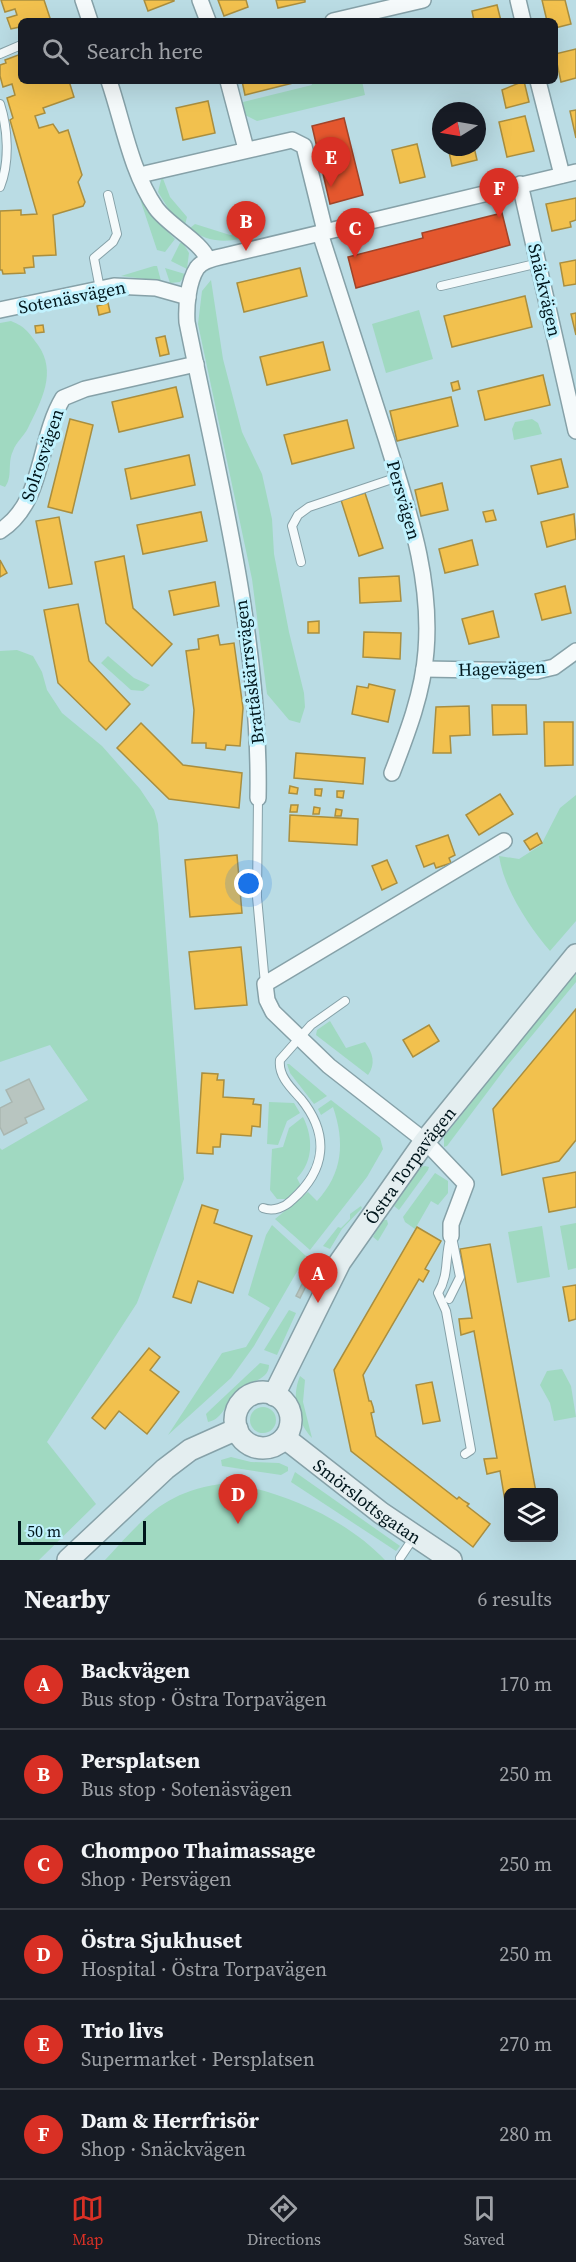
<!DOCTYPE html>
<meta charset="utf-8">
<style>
body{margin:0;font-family:"Source Serif 4",serif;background:#20242c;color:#f1f3f6}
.controls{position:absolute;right:18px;bottom:18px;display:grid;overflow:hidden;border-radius:9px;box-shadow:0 6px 24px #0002}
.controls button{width:54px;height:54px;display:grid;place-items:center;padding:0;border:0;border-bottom:2px solid #363941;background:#171b24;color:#f1f3f6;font:30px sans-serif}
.compass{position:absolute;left:432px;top:102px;width:54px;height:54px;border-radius:50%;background:#171b24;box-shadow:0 6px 24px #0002;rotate:259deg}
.scale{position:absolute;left:18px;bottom:15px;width:128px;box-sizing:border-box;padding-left:6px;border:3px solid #00161c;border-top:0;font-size:16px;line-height:21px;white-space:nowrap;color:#00161c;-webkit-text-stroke:4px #c1f2fe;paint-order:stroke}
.you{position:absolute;left:249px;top:884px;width:21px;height:21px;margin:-15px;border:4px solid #fff;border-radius:50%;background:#1a73e8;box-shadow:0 0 0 9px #1a73e833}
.badge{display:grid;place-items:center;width:39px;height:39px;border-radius:50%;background:#d93025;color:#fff;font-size:20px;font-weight:700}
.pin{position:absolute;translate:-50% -50px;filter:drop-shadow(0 2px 3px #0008)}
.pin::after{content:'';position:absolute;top:32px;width:21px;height:18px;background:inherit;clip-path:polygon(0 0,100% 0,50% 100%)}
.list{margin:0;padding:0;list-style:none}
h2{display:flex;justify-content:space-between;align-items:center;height:78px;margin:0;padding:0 24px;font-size:26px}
h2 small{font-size:20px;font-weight:400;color:#9ea1a6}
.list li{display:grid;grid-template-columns:39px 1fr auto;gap:18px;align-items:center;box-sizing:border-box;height:90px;padding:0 24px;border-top:2px solid #363941}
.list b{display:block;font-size:22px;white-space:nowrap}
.list p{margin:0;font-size:20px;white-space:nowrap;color:#9ea1a6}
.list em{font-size:20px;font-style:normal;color:#9ea1a6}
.icon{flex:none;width:33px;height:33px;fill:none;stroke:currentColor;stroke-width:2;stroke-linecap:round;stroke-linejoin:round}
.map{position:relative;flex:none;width:576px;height:1560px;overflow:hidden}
.search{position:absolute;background:#171b24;box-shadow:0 6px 24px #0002;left:18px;right:18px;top:18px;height:66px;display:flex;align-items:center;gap:15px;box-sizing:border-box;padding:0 21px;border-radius:9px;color:#9ea1a6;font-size:22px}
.sheet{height:618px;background:#171b24}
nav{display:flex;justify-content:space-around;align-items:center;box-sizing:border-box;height:84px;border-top:2px solid #363941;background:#171b24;font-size:16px;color:#9ea1a6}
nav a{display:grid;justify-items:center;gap:3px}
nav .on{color:#d93025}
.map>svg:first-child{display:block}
.green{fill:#a0d9c1}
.homes{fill:#f2c14e;stroke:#a98e3f;stroke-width:1.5}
.shops{fill:#e4572e;stroke:#a04429;stroke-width:1.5}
.building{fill:#b8c5c0;stroke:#a9b6b0;stroke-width:1.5}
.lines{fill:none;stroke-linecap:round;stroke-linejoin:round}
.lane-casing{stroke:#86a1a8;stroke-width:10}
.street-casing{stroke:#86a1a8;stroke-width:18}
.secondary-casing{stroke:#86a1a8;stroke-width:24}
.lane{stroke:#f5fafb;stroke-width:8}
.street{stroke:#f5fafb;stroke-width:15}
.secondary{stroke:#e4eef0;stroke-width:21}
.labels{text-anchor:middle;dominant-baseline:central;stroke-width:6;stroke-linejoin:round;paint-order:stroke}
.street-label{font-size:18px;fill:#00161c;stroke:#c1f2fe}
</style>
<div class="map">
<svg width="576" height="1560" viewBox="0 0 576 1560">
<rect width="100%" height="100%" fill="#badce4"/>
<!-- green -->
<g class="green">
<path d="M311 81H362L365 95 257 121 245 115 243 102 312 85Z"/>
<path d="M162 176 170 197 187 217 185 225 171 213 158 192Z"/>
<path d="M138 193 148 212 175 239 165 252 157 250Z"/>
<path d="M195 224 230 235 256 231 258 234C235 242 210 246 190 228Z"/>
<path d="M180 243H183L189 253 187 269 171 261Z"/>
<path d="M157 266 161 281 121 276 154 266Z"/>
<path d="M165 268 185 274 186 275 180 282 170 283Z"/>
<path d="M211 280 223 359 242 432 262 474 272 519 274 554 289 632 304 693 305 707 300 723 289 720 267 694 252 579 198 324 202 291Z"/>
<path d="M419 310 433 359 386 373 372 324Z"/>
<path d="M11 321C26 327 29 333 38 345 57 372 42 400 28 428 24 436 16 442 13 451 7 463 13 477 5 487L0 485V323Z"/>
<path d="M532 419 538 423 542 434 514 440 512 429 515 422Z"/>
<path d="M17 650 33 656 42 672 47 690 62 713 102 746 140 789 154 810 158 824 184 1179 137 1303 47 1442 96 1504 39 1560H0V1148L2 1150 88 1100 50 1045 0 1062V651Z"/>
<path d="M108 656 134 678 150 685 143 691 131 690 101 663Z"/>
<path d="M576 795V921L550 951C528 925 504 889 499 856L519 859 541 845 560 808Z"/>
<path d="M576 970V982L507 1066 447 1146 444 1147V1137Z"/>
<path d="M330 1021 346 1048 365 1042C373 1053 376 1064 368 1075L316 1035 317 1030Z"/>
<path d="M287 1064H289L327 1096 314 1104 290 1073Z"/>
<path d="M331 1100 380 1138 383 1149 367 1177 310 1250 275 1219 308 1192 317 1201C343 1173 345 1142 333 1107L321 1115 318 1109Z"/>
<path d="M269 1102 294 1103 300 1113 287 1121 278 1145 267 1144Z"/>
<path d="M303 1117C313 1137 314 1161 297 1178L301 1186 288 1199H277L270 1190 272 1149 283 1147 289 1128Z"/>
<path d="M425 1166 429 1167 428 1170 399 1210 394 1206 421 1167Z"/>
<path d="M435 1173 448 1181V1193L438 1205 431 1201 415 1229 405 1222 403 1217Z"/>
<path d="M361 1206 362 1208 342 1229 330 1249 323 1246 338 1227 341 1228 350 1219V1214Z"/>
<path d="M382 1220H387L388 1224 378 1241 373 1237Z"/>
<path d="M576 1223V1268L568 1270 560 1226Z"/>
<path d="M272 1225 306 1256 254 1346 231 1378 168 1435 222 1353 246 1347 270 1308 248 1295 266 1235Z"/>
<path d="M542 1226 550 1277 517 1283 508 1232Z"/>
<path d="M289 1310 296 1313 277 1355 264 1350Z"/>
<path d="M260 1363 269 1365C269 1381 247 1382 237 1391 226 1401 224 1419 208 1422L206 1414 209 1411Z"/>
<path d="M562 1369 571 1386 576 1417 554 1421 550 1403 540 1385 547 1371Z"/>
<path d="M300 1376 305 1380 303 1402 312 1438C297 1422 291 1397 300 1376Z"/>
<circle cx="263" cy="1420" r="13"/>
<path d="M231 1457 251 1462 279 1463 288 1467V1471L281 1475 222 1466 221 1460Z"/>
<path d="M295 1472 400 1546 396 1551 291 1482Z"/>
<path d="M227 1483C283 1491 346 1519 385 1560H105C146 1516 164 1491 227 1483Z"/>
</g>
<!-- homes -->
<g class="homes">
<path d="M1 0H44L50 18 46 21H21V30L20 27 11 29 7 18 17 15 15 9 5 12Z"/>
<path d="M144 0H174V1L148 11Z"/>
<path d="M218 0H246L248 7 224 16Z"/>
<path d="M276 0H305V2L278 8Z"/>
<path d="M542 0H565L571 24 555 28V21H547Z"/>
<path d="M497 5 501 21H474L472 11Z"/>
<path d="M576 49V78L561 82 555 54Z"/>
<path d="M21 54V81H69L74 97 43 108 45 113 35 116 39 128 53 124 59 133 68 130 82 175 78 182 85 202 83 206 53 215 56 255 33 256 34 267 24 268 25 273 3 274 2 270H0V211L21 210V215L37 214 10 120 13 118 7 98 15 95 12 84 3 87 0 76V65L6 63 5 60Z"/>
<path d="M242 81H301L245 95Z"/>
<path d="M524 81 529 102 506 108 502 90Z"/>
<path d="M208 101 215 133 183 140 176 108Z"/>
<path d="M576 110V138L570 111Z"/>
<path d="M525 116 534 151 507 157 499 122Z"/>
<path d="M417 144 425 177 400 183 392 150Z"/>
<path d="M448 147H474L477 160 452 166Z"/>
<path d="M576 198V220L570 222 571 227 552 231 546 204Z"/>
<path d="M576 260V284L564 286 560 263Z"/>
<path d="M300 268 307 296 244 312 237 283Z"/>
<path d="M525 296 532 327 452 347 444 316Z"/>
<path d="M108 303 110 312 99 315 97 306Z"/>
<path d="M576 313V335L571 314Z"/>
<path d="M43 325 44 332 36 333 35 326Z"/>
<path d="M165 336 169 354 160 356 156 338Z"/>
<path d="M323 342 330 370 267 385 260 357Z"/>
<path d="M543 375 550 405 485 420 478 391Z"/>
<path d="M458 381 460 389 453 391 451 383Z"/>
<path d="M176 387 183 417 119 432 112 402Z"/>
<path d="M451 397 458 426 397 441 390 411Z"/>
<path d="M70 419 93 425 72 513 48 507Z"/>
<path d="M347 420 354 448 292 464 284 435Z"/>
<path d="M189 455 195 485 131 499 125 469Z"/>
<path d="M561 459 568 487 538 494 531 466Z"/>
<path d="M442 483 448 510 421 516 415 490Z"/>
<path d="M365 493 383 548 359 556 341 500Z"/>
<path d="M493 510 496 520 486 522 483 512Z"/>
<path d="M201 512 207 541 143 554 137 525Z"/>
<path d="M574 514 576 539 547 547 541 522Z"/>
<path d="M59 517 72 584 49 588 36 521Z"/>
<path d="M472 540 478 565 445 573 439 549Z"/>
<path d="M124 556 133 608 172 644 152 666 106 623 95 562Z"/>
<path d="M0 560 7 573 0 577Z"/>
<path d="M399 576 401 601 360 603 359 578Z"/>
<path d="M215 582 219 606 174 615 169 591Z"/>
<path d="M565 586 571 613 542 620 535 594Z"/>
<path d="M78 604 89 661 130 704 106 730 58 683 44 610Z"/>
<path d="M493 611 499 637 469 644 462 619Z"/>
<path d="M319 621V633H308V622Z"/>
<path d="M364 632 401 633 400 659 363 657Z"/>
<path d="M218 635 220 645 234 643 243 708 240 746 226 745 225 750 206 748V743H192L194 710 186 651 199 649 198 639Z"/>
<path d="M369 684 395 690 388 722 352 714 357 686 368 688Z"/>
<path d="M492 705H526L527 734 493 735Z"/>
<path d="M469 706 470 735 450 736 451 753H433L436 707Z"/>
<path d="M544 722H573V765L545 766Z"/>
<path d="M141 723 183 765 242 773 239 808 169 799 117 748Z"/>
<path d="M296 753 365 758 363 784 294 778Z"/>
<path d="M290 786 298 788 297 794 289 793Z"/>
<path d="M315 789H322L321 796 315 795Z"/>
<path d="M337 791H344L343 798 337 797Z"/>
<path d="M500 794 513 814 479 835 466 815Z"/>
<path d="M291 805H298L297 812H290Z"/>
<path d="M314 807 320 808 319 814H313Z"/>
<path d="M336 809 342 810 341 816H335Z"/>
<path d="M290 815 358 819 357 845 289 841Z"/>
<path d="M537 833 542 843 530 850 524 841Z"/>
<path d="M448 835 455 855 449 858 451 863 436 868 434 863 424 867 416 846Z"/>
<path d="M237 855 242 913 190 917 185 860Z"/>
<path d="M387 860 397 883 382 890 372 866Z"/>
<path d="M241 947 247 1005 195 1009 189 952Z"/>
<path d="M576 1009V1140L559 1161 502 1175 493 1109Z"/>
<path d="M429 1025 439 1041 413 1057 403 1040Z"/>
<path d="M202 1073 218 1074 217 1080H224L223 1097 254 1099 253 1104 261 1105 260 1127 252 1126 251 1136 221 1134 220 1147H213V1154L197 1153Z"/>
<path d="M576 1172V1207L549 1212 543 1178Z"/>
<path d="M202 1205 218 1210 214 1223 252 1236 233 1293 198 1281 191 1303 173 1297Z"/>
<path d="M417 1227 441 1241 425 1269 429 1271 423 1282 419 1279 363 1375 369 1401H371L373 1407 374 1412 371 1413 376 1436 457 1499 459 1497 464 1501 469 1504 467 1506 490 1524 473 1547 351 1451 334 1370Z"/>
<path d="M490 1244 536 1492H508V1519L500 1471 487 1474 484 1459 497 1458 474 1331 461 1335 459 1319 472 1318 460 1249Z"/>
<path d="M576 1285V1319L569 1321 563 1287Z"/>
<path d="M149 1348 160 1357 150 1370 179 1392 147 1434 119 1411 105 1429 92 1418Z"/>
<path d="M432 1382 440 1421 423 1424 416 1385Z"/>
</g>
<!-- shops -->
<g class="shops">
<path d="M344 118 363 195 330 204 312 126Z"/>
<path d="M502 213 510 245 356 288 348 257 423 238 422 233Z"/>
</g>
<!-- building -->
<g class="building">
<path d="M29 1079 44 1109 25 1118 27 1123 4 1135 0 1127V1108L12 1102 6 1090Z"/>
<path d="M302 1284 306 1286 300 1298 296 1296Z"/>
</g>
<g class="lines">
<defs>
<g id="lane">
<path d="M0 54 21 45"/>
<path d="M0 104C8 129 10 162 0 187"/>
<path d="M441 286 539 263"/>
<path d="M100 289 94 258 113 242 117 234 108 195"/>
<path d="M301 562 292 526 298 515 309 507 398 477"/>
<path d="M258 798 257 897 265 984"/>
<path d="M263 1208C274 1212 285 1207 292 1200 326 1170 330 1135 301 1099 291 1088 278 1076 280 1060L311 1025 345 1001"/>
<path d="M451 1236C444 1257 450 1273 438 1293L446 1311 471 1450 465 1454"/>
<path d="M449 1299 460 1277 452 1237"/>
<path d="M400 1558 414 1537"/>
</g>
<g id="street">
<path d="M83 0 90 21"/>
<path d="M200 0 208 21"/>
<path d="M518 0 523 21"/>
<path d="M333 21 423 0"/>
<path d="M109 81C123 122 131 172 156 208 169 226 202 242 208 260"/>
<path d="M228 81 246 149"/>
<path d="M538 81 562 175"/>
<path d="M140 175 292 140 304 146 325 231"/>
<path d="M520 184 576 431"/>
<path d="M320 233C342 302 365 372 387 441 408 510 432 577 426 651 423 693 407 734 392 773"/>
<path d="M0 310 114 286 156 288 188 297"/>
<path d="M0 531C45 502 37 441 63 398L85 389 196 364"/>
<path d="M424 669 537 671 554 667 576 651"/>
<path d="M258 798C261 639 218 477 187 322 186 306 188 282 197 268 203 260 215 258 224 256L576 172"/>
<path d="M451 1236V1224L466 1184 425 1141 329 1066 273 1012 267 1000 265 984 504 841"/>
</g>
<g id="secondary">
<circle cx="263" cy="1420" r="28"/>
<path id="s1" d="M274 1395 340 1262 425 1141 576 955"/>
<path id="s2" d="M285 1438 381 1513 451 1560"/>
<path d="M68 1560 165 1469 190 1450 237 1429"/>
</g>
</defs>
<!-- lane casing -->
<use href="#lane" class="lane-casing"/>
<!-- street casing -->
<use href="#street" class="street-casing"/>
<!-- secondary casing -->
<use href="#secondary" class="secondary-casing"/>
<!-- lane -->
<use href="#lane" class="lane"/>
<!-- street -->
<use href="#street" class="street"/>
<!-- secondary -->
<use href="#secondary" class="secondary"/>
</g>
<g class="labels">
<!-- street labels -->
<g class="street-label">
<text transform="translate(545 290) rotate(77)">Snäckvägen</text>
<text transform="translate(72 297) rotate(-11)">Sotenäsvägen</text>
<text transform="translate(42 455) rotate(-71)">Solrosvägen</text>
<text transform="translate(404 500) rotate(74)">Persvägen</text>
<text transform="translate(502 668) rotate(-2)">Hagevägen</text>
<text transform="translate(249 672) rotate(-97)">Brattåskärrsvägen</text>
<text stroke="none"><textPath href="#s1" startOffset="268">Östra Torpavägen</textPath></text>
<text stroke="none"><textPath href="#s2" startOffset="104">Smörslottsgatan</textPath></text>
</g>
</g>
</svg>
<div class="controls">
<button><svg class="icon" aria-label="layers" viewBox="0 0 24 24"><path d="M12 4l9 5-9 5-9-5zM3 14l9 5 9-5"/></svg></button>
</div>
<svg class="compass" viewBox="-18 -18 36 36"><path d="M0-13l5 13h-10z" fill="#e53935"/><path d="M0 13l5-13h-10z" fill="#9ea1a6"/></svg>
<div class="scale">50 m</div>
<div class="you"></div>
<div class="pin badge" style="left:318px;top:1303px">A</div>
<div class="pin badge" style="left:246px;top:251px">B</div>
<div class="pin badge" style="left:355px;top:258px">C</div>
<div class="pin badge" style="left:238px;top:1524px">D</div>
<div class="pin badge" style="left:331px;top:187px">E</div>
<div class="pin badge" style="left:499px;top:218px">F</div>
<div class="search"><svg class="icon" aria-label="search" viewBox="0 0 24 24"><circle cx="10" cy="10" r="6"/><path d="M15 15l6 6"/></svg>Search here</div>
</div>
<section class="sheet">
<h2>Nearby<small>6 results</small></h2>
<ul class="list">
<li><span class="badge">A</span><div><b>Backvägen</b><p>Bus stop · Östra Torpavägen</p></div><em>170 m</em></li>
<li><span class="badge">B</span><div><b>Persplatsen</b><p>Bus stop · Sotenäsvägen</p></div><em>250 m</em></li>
<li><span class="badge">C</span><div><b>Chompoo Thaimassage</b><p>Shop · Persvägen</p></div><em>250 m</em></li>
<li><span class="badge">D</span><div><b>Östra Sjukhuset</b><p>Hospital · Östra Torpavägen</p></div><em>250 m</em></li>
<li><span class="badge">E</span><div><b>Trio livs</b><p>Supermarket · Persplatsen</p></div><em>270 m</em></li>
<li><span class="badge">F</span><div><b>Dam &amp; Herrfrisör</b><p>Shop · Snäckvägen</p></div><em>280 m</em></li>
</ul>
</section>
<nav>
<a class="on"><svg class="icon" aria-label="map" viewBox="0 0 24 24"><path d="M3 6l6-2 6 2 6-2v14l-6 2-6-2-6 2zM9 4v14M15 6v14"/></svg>Map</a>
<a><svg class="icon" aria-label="directions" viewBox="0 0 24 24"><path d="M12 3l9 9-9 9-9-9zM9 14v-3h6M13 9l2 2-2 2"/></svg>Directions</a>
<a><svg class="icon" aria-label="saved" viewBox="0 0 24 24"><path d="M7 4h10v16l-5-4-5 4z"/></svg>Saved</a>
</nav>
